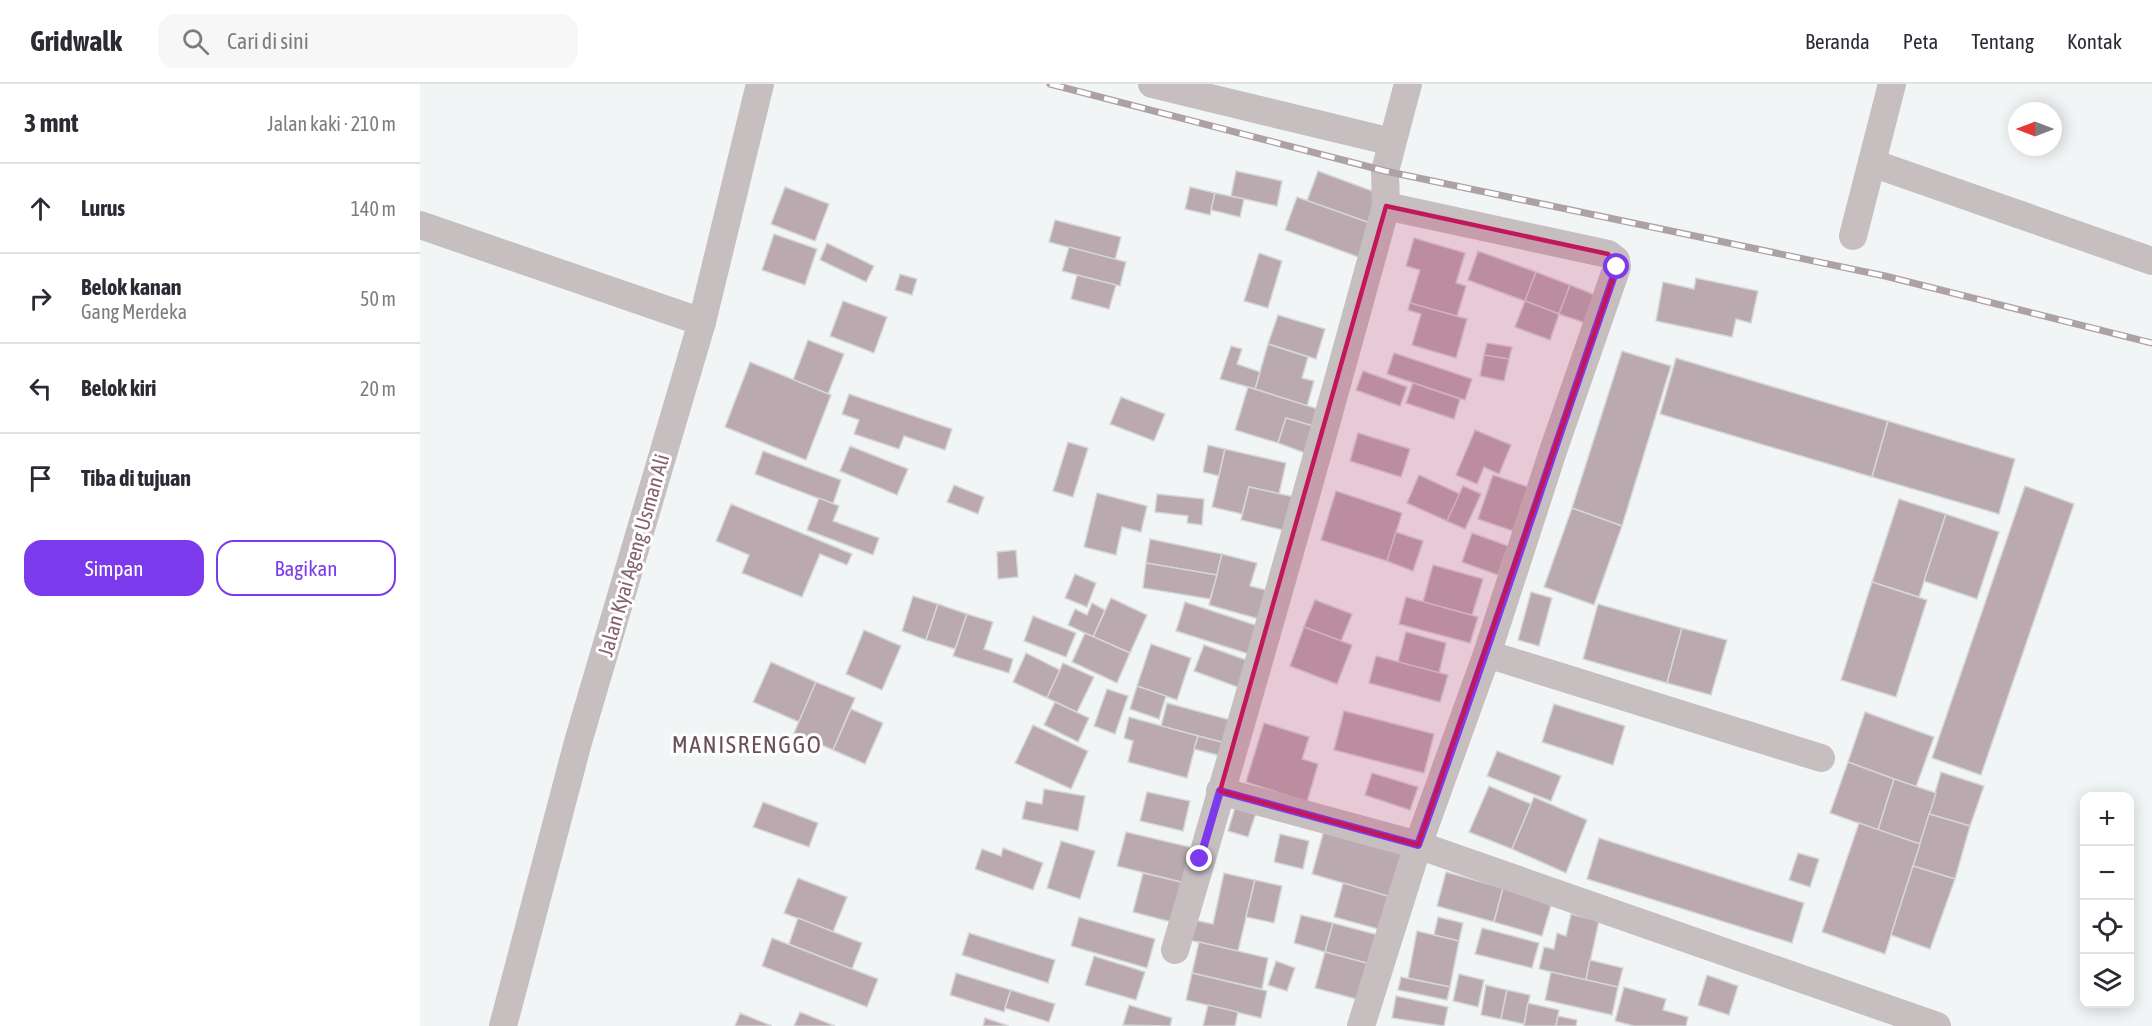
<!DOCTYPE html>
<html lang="id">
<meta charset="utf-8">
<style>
body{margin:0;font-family:"Asap Condensed",sans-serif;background:#f7f7f7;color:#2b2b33}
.controls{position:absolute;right:18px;bottom:18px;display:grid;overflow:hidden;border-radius:12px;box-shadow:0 3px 15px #0003}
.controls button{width:54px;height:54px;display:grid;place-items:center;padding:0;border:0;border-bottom:2px solid #e1e1e2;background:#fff;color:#2b2b33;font:30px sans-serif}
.compass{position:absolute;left:1588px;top:18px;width:54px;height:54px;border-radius:50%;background:#fff;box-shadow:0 3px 15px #0003;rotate:270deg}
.stop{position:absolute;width:18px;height:18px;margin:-14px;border:4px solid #7c3aed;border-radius:50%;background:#fff}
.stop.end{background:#7c3aed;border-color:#fff;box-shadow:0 2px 6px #0008}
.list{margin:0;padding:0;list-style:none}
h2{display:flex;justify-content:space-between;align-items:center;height:78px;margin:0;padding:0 24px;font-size:26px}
h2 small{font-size:20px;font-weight:400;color:#7c7c81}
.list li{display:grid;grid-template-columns:39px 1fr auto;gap:18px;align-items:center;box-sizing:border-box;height:90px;padding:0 24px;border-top:2px solid #e1e1e2}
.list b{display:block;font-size:22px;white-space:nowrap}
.list p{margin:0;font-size:20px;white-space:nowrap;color:#7c7c81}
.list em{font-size:20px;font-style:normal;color:#7c7c81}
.actions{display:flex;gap:12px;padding:18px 24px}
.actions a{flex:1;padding:14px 0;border:2px solid #7c3aed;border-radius:18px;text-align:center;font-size:21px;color:#7c3aed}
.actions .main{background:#7c3aed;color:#fff}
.icon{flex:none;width:33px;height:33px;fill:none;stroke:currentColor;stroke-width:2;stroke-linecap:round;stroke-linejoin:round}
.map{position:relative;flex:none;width:1732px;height:942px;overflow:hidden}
header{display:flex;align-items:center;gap:36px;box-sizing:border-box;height:84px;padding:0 30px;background:#fff;border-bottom:2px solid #e1e1e2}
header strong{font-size:28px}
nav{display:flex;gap:33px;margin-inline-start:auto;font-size:21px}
.search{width:420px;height:54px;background:#f7f7f7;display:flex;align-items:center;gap:15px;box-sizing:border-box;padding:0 21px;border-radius:18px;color:#7c7c81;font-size:22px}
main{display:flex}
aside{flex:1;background:#fff}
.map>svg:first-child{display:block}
.building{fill:#baaaaf;stroke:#d4d6d7;stroke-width:1.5}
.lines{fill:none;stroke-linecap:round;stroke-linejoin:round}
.minor{stroke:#c7bec0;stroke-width:28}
.rail-casing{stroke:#aea1a4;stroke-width:7}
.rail{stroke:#fff;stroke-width:4.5;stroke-dasharray:14;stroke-linecap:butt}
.route{stroke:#7c3aed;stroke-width:8}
.marked{fill:#c2185b;fill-opacity:0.2;stroke:#c2185b;stroke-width:4.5;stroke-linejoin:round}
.labels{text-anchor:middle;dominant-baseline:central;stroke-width:6;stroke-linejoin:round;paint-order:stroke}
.street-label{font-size:21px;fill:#86626b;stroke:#fff}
.quarter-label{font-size:24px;letter-spacing:1.5px;fill:#6a5057;stroke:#fff}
</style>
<header>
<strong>Gridwalk</strong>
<div class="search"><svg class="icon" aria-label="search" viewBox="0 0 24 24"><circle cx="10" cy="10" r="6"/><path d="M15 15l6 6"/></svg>Cari di sini</div>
<nav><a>Beranda</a><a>Peta</a><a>Tentang</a><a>Kontak</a></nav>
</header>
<main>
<aside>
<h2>3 mnt<small>Jalan kaki · 210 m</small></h2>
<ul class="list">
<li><svg class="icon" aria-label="ahead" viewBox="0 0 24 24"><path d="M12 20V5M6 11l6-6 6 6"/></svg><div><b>Lurus</b></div><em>140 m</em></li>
<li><svg class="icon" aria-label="right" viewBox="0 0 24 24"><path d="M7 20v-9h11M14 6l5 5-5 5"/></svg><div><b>Belok kanan</b><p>Gang Merdeka</p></div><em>50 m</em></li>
<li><svg class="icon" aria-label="left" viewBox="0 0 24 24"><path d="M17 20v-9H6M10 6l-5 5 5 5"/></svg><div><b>Belok kiri</b></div><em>20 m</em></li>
<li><svg class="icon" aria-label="arrive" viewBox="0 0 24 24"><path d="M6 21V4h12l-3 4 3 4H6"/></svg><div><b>Tiba di tujuan</b></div></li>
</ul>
<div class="actions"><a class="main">Simpan</a><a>Bagikan</a></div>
</aside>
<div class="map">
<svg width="1732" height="942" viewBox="0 0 1732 942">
<rect width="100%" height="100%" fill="#f2f5f6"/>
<!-- building -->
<g class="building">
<path d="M816 87 862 97 857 122 811 112Z"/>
<path d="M898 87 963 111 953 140 887 117Z"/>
<path d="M365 103 409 120 395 157 351 140Z"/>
<path d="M770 103 795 109 790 131 765 125Z"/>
<path d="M795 109 824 115 820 133 791 126Z"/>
<path d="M877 113 953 140 941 174 865 146Z"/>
<path d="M635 136 701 153 695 176 629 158Z"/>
<path d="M354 150 397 165 385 201 342 186Z"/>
<path d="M994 154 1045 169 1036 199 1046 202 1037 232 990 219 1000 186 986 182Z"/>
<path d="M407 159 454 182 446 198 400 176Z"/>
<path d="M649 163 706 178 700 202 642 187Z"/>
<path d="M1058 167 1116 188 1105 217 1048 196Z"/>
<path d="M839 169 862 177 848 224 824 217Z"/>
<path d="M1116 188 1150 201 1139 230 1105 217Z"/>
<path d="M480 190 497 195 492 211 475 206Z"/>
<path d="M657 191 696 201 689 225 651 215Z"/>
<path d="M1276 194 1338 207 1331 239 1316 235 1312 253 1236 237 1243 198 1274 205Z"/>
<path d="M1150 201 1175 211 1165 239 1139 230Z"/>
<path d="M423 217 467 233 454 269 410 252Z"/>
<path d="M1105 217 1139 230 1130 256 1095 243Z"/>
<path d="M990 219 1047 235 1036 274 992 261 1001 230 988 226Z"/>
<path d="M858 231 905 245 896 275 848 260Z"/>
<path d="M388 256 424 270 408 310 373 296Z"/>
<path d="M1067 259 1092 263 1089 275 1064 271Z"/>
<path d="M848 260 888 273 882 294 894 297 887 322 835 305Z"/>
<path d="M811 262 822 265 817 280 840 288 835 305 800 295Z"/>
<path d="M1202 267 1251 282 1202 442 1152 424Z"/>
<path d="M974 269 1052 295 1045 316 967 290Z"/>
<path d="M1064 271 1089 275 1084 297 1060 292Z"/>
<path d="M1256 274 1468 337 1452 393 1240 330Z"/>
<path d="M330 278 411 311 386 376 305 343Z"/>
<path d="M943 287 987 303 980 322 936 306Z"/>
<path d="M993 299 1040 315 1034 335 986 319Z"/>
<path d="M828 303 898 325 893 342 866 334 858 359 815 346Z"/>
<path d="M429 310 532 345 525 366 484 352 479 365 434 350 439 336 422 330Z"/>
<path d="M701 313 745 330 734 357 690 340Z"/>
<path d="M866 334 893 342 885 369 858 359Z"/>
<path d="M1468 337 1595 375 1579 430 1452 393Z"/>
<path d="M1055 346 1091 361 1079 390 1064 383 1057 400 1036 391Z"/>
<path d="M938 349 990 365 981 393 930 377Z"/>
<path d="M648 358 668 364 653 413 633 407Z"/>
<path d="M788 361 805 365 799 392 783 388Z"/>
<path d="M430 362 488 385 477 411 420 387Z"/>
<path d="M805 365 866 379 859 410 829 403 822 430 792 423Z"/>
<path d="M343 367 421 396 413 420 335 390Z"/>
<path d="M999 391 1040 410 1027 437 987 419Z"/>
<path d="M1073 391 1108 403 1093 447 1058 435Z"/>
<path d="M534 401 564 413 558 430 527 418Z"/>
<path d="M1043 402 1061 410 1045 445 1027 437Z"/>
<path d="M1605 402 1654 420 1561 691 1512 674Z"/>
<path d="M829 403 879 414 871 448 821 436Z"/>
<path d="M916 407 982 429 967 477 901 456Z"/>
<path d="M677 409 727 422 721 448 702 443 696 471 664 463Z"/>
<path d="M737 410 784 415 782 441 767 439 768 432 735 428Z"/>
<path d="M399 414 419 422 413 437 459 454 453 471 387 446Z"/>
<path d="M1479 415 1526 430 1499 513 1452 498Z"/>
<path d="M311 420 432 470 427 481 400 470 382 513 322 489 329 471 296 457Z"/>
<path d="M1152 424 1202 442 1174 521 1124 503Z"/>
<path d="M1526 430 1579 448 1557 515 1504 497Z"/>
<path d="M976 448 1003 457 993 487 967 477Z"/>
<path d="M1052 449 1088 462 1078 491 1042 478Z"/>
<path d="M730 455 802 470 797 491 726 479Z"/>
<path d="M596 466 598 493 578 495 577 468Z"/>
<path d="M802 470 837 479 830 502 846 506V537L789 521Z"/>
<path d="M726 479 797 491 790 515 723 504Z"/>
<path d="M1013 481 1063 495 1052 531 1003 518Z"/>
<path d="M655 490 676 499 667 523 645 514Z"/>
<path d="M1452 498 1507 516 1476 613 1421 596Z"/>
<path d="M1111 508 1132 514 1119 562 1098 556Z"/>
<path d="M493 512 518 520 506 556 482 547Z"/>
<path d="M986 513 1058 533 1050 559 979 540Z"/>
<path d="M691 514 727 531 710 569 673 553Z"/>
<path d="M895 516 932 530 921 557 884 543Z"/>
<path d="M765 518 841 543 832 571 756 547Z"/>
<path d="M672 519 685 526 673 553 648 541 655 525 667 531Z"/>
<path d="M518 520 547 530 535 565 506 556Z"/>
<path d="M1178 520 1262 544 1247 599 1163 575Z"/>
<path d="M547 530 573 538 564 565 593 575 589 589 533 572Z"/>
<path d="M613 532 656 549 646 573 604 557Z"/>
<path d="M884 543 932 561 917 600 870 582Z"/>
<path d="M1262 544 1307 556 1291 611 1247 599Z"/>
<path d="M444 546 481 562 462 606 426 590Z"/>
<path d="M986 548 1026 559 1019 589 978 578Z"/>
<path d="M665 549 710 569 697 599 652 578Z"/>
<path d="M731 560 771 574 757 616 717 602Z"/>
<path d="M784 561 832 578 823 605 774 587Z"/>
<path d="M606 569 640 586 627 614 593 598Z"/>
<path d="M956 572 1028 591 1020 618 949 599Z"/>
<path d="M351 578 396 598 379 638 333 618Z"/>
<path d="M643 579 674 593 657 628 627 614Z"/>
<path d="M396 598 435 614 413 666 374 649Z"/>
<path d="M717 602 746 612 739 635 710 625Z"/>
<path d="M687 605 708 612 695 650 674 642Z"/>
<path d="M635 618 669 634 658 658 624 641Z"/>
<path d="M747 619 814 637 809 660 741 642Z"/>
<path d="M1134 620 1205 642 1193 681 1122 658Z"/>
<path d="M431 625 463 639 445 680 413 666Z"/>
<path d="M924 627 1014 650 1004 689 914 666Z"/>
<path d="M1445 628 1514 653 1496 703 1428 678Z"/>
<path d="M709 633 778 652 767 694 708 678 713 657 704 654Z"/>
<path d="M844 639 889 653 882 675 898 680 887 718 826 698Z"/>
<path d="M613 641 668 667 651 705 595 679Z"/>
<path d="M778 652 809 660 805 673 774 665Z"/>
<path d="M1077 667 1141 692 1131 717 1067 692Z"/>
<path d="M1428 678 1474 695 1458 746 1410 729Z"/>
<path d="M1521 688 1564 702 1550 742 1509 730Z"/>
<path d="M952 689 998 703 990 726 945 711Z"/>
<path d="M1474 695 1516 709 1500 760 1458 746Z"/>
<path d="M1069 702 1111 720 1092 765 1049 748Z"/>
<path d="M624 705 665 712 658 747 602 735 606 717 622 720Z"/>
<path d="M727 708 770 717 763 747 720 737Z"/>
<path d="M1114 713 1167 736 1146 789 1092 765Z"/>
<path d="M817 717 838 723 828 753 808 747Z"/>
<path d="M343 718 398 739 389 763 333 743Z"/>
<path d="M1509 730 1550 742 1535 795 1493 782Z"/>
<path d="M1439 739 1500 760 1465 870 1402 848Z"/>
<path d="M904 746 983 768 971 813 892 790Z"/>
<path d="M706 748 778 765 769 800 697 782Z"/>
<path d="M860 750 889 757 883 785 854 778Z"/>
<path d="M1179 754 1384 819 1372 859 1167 795Z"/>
<path d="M641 757 675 767 660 815 627 804Z"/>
<path d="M583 764 623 779 613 806 555 785 562 765 581 772Z"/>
<path d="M1378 769 1399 775 1390 803 1369 796Z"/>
<path d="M1493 782 1535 795 1510 865 1471 851Z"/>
<path d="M1026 788 1083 804 1074 838 1017 822Z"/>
<path d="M723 789 769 800 759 840 713 828Z"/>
<path d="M804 789 835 796 818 867 769 856 774 836 793 840Z"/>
<path d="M378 794 427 813 413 848 364 829Z"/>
<path d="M835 796 862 802 854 839 826 833Z"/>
<path d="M923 799 971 813 962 846 914 833Z"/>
<path d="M1083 804 1132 818 1122 852 1074 838Z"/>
<path d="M1151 830 1179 837 1166 896 1119 885 1124 863 1134 865 1137 849 1146 852Z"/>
<path d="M881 831 913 839 905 868 874 859Z"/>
<path d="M659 833 735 855 727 884 651 862Z"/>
<path d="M1018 833 1043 839 1039 857 1014 851Z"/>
<path d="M378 834 442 859 432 885 369 860Z"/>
<path d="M913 839 958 851 950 880 905 868Z"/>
<path d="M1062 844 1119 859 1112 884 1055 870Z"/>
<path d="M997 847 1039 857 1030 903 988 894Z"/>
<path d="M549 849 635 876 628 899 542 871Z"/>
<path d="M352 854 458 895 447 923 342 882Z"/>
<path d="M779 858 848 874 842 905 772 889Z"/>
<path d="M905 868 950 880 940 916 895 904Z"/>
<path d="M674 872 725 888 716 916 665 901Z"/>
<path d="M1170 876 1203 884 1198 903 1166 896Z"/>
<path d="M856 877 875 884 867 907 848 901Z"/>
<path d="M1131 888 1198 903 1192 931 1125 916Z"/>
<path d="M536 889 591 906 584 928 530 911Z"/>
<path d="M772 889 847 907 841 934 766 916Z"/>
<path d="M1039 890 1064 896 1058 923 1033 917Z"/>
<path d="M1287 891 1318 902 1309 931 1278 921Z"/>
<path d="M981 893 1030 903 1027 916 978 906Z"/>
<path d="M1066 901 1087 906 1081 935 1061 931Z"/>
<path d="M1204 903 1246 915 1243 926 1268 933 1266 942H1214L1195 937Z"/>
<path d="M591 906 635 920 629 938 585 924Z"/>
<path d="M1087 906 1110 911 1104 940 1081 935Z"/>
<path d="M976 912 1028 923 1024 942 972 934Z"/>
<path d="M1108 919 1139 926 1136 942H1104Z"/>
<path d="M709 921 752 934 750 942 703 941Z"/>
<path d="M788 921 818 928 815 942H783Z"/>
<path d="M380 928 415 942H374Z"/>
<path d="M320 929 352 942H315Z"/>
<path d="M1138 932 1157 936 1156 942H1136Z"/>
<path d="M565 934 589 942H563Z"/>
</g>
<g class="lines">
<!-- minor -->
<g class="minor">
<path d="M732 0 972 58"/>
<path d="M1452 79 1732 177"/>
<path d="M0 141 282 238"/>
<path d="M1433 152 1472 0"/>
<path d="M1067 570 1401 674"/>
<path d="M800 707 998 761 1517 942"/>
<path d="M755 866C828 619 898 371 966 122L965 87 988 0"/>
<path d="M83 942 158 658 282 238 340 0"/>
<path d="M941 942 998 761 1067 570 1133 367 1197 183 1196 176 1188 170 966 122"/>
</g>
<defs>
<path id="rail" d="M630 0 965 87 1465 192 1732 259"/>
</defs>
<!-- rail casing -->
<use href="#rail" class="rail-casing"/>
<!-- rail -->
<use href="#rail" class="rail"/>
</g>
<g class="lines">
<!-- route -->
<path class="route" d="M780 775 800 707 998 761C1067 570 1130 376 1197 183"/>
</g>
<!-- marked area -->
<path class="marked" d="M966 122 1188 170 1197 183 998 761 800 707Z"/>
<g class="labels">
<!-- street labels -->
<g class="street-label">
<text transform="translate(213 471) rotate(-74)">Jalan Kyai Ageng Usman Ali</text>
</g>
<!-- quarter labels -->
<g class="quarter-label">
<text x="327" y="660">MANISRENGGO</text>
</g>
</g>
</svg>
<div class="controls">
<button>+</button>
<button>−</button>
<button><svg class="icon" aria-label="locate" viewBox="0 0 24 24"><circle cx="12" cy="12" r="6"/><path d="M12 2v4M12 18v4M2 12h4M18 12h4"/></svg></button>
<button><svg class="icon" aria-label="layers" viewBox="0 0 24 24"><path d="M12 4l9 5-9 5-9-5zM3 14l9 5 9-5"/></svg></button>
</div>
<svg class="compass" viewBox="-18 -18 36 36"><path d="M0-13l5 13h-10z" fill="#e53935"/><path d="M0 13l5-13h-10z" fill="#7c7c81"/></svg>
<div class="stop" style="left:1197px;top:183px"></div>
<div class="stop end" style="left:780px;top:775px"></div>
</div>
</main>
